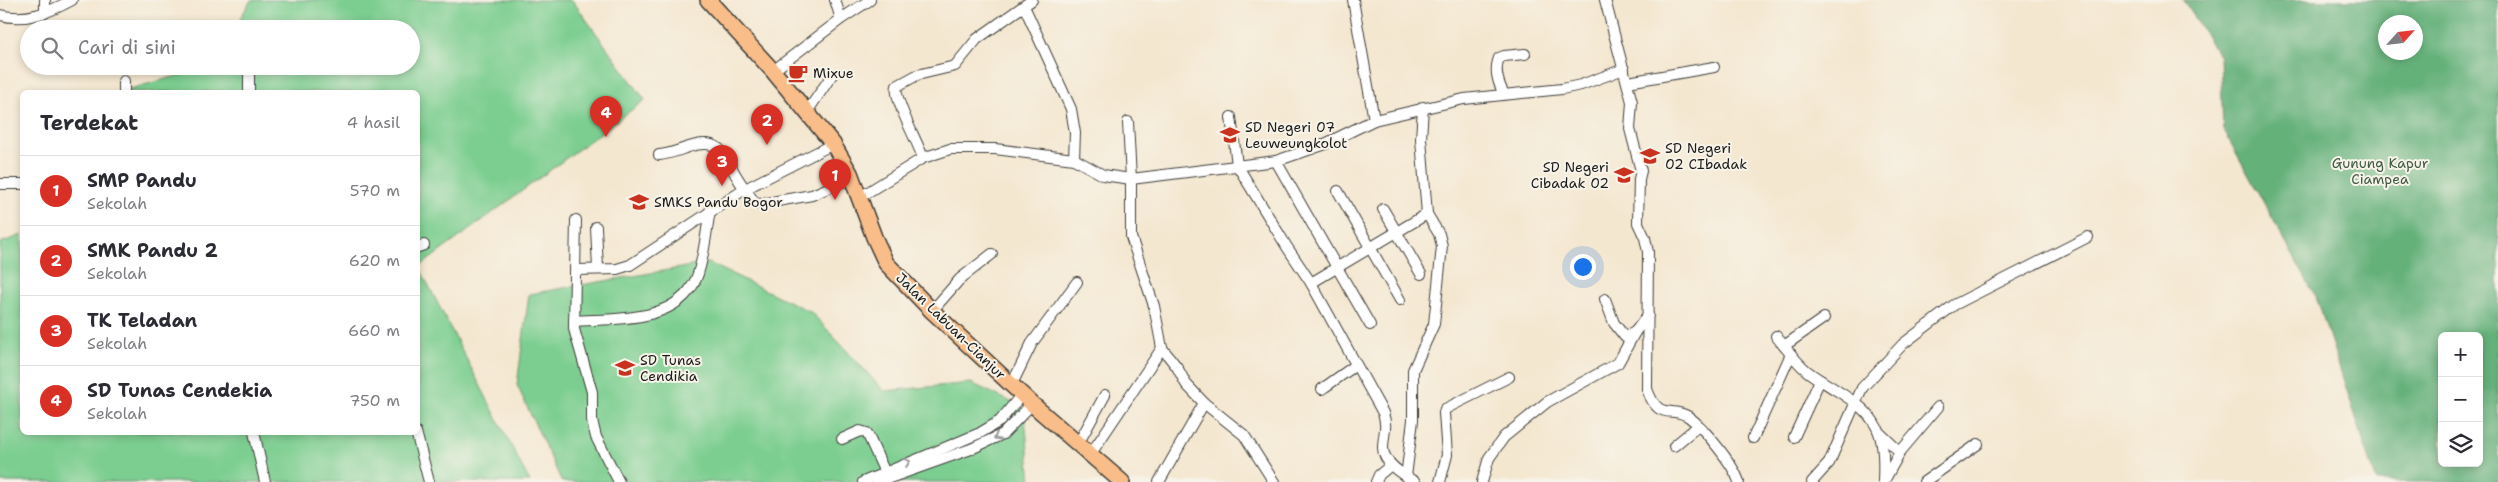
<!DOCTYPE html>
<html lang="id">
<meta charset="utf-8">
<style>
body{margin:0;font-family:"Shantell Sans",sans-serif;background:#f7f7f7;color:#2b2b33}
.controls{position:absolute;right:15px;bottom:15px;display:grid;overflow:hidden;border-radius:8px;box-shadow:0 2px 8px #0003}
.controls button{width:45px;height:45px;display:grid;place-items:center;padding:0;border:0;border-bottom:1px solid #e1e1e2;background:#fff;color:#2b2b33;font:25px sans-serif}
.compass{position:absolute;left:2378px;top:15px;width:45px;height:45px;border-radius:50%;background:#fff;box-shadow:0 2px 8px #0003;rotate:63deg}
.you{position:absolute;left:1582px;top:266px;width:18px;height:18px;margin:-12px;border:4px solid #fff;border-radius:50%;background:#1a73e8;box-shadow:0 0 0 8px #1a73e833}
.badge{display:grid;place-items:center;width:32px;height:32px;border-radius:50%;background:#d93025;color:#fff;font-size:16px;font-weight:700}
.pin{position:absolute;translate:-50% -41px;filter:drop-shadow(0 1px 2px #0008)}
.pin::after{content:'';position:absolute;top:26px;width:18px;height:15px;background:inherit;clip-path:polygon(0 0,100% 0,50% 100%)}
.list{margin:0;padding:0;list-style:none}
h2{display:flex;justify-content:space-between;align-items:center;height:65px;margin:0;padding:0 20px;font-size:21px}
h2 small{font-size:16px;font-weight:400;color:#7c7c81}
.list li{display:grid;grid-template-columns:32px 1fr auto;gap:15px;align-items:center;box-sizing:border-box;height:70px;padding:0 20px;border-top:1px solid #e1e1e2}
.list b{display:block;font-size:19px;white-space:nowrap}
.list p{margin:0;font-size:16px;white-space:nowrap;color:#7c7c81}
.list em{font-size:16px;font-style:normal;color:#7c7c81}
.icon{flex:none;width:28px;height:28px;fill:none;stroke:currentColor;stroke-width:2;stroke-linecap:round;stroke-linejoin:round}
.map{position:relative;flex:none;width:2498px;height:482px;overflow:hidden}
.search{position:absolute;background:#fff;box-shadow:0 2px 8px #0003;left:20px;top:20px;width:400px;height:55px;display:flex;align-items:center;gap:12px;box-sizing:border-box;padding:0 18px;border-radius:28px;color:#7c7c81;font-size:19px}
.panel{position:absolute;background:#fff;box-shadow:0 2px 8px #0003;left:20px;top:90px;width:400px;height:345px;border-radius:8px}
.map>svg:first-child{display:block}
.green{fill:#7cce90;stroke:#4c7556}
.forest{fill:#65b17a;stroke:#40664b;fill-rule:evenodd}
.lines{fill:none;stroke-linecap:round;stroke-linejoin:round}
.minor-casing{stroke:#3c3a37;stroke-width:12}
.highway-casing{stroke:#3c3a37;stroke-width:18}
.minor{stroke:#fff;stroke-width:10}
.highway{stroke:#f8bd89;stroke-width:15}
.oneway{stroke:#999}
.labels{text-anchor:middle;dominant-baseline:central;stroke-width:4;stroke-linejoin:round;paint-order:stroke}
.poi-label{font-size:14px;fill:#1c1c1c;stroke:#f7f3e8;text-anchor:start}
.park-label{font-size:14px;fill:#3e5a45;stroke:#f7f3e8}
.street-label{font-size:14px;fill:#1c1c1c;stroke:#f7f3e8}
</style>
<div class="map">
<svg width="2498" height="482" viewBox="0 0 2498 482">
<rect width="100%" height="100%" fill="#f7f3e8"/>
<filter id="ink" filterUnits="userSpaceOnUse"><feTurbulence type="fractalNoise" baseFrequency=".02" numOctaves="2"/><feDisplacementMap in="SourceGraphic" scale="10" xChannelSelector="R" yChannelSelector="G"/><feConvolveMatrix kernelMatrix="1 2 1 2 8 2 1 2 1" color-interpolation-filters="sRGB"/></filter>
<filter id="wash" filterUnits="userSpaceOnUse"><feTurbulence type="fractalNoise" baseFrequency=".0096" numOctaves="4" result="noise"/><feDisplacementMap in="SourceGraphic" scale="20" xChannelSelector="R" yChannelSelector="G"/><feGaussianBlur stdDeviation="1.12" result="paint"/><feColorMatrix in="noise" values="0 0 0 0 0 0 0 0 0 0 0 0 0 0 0 0 0 1.4 0 .05"/><feComposite in="paint" operator="in"/></filter>
<g filter="url(#wash)">
<rect width="100%" height="100%" fill="#f4e7d0"/>
<!-- green -->
<g class="green">
<path d="M251 0H572L645 100 419 267 530 482H0V243L22 235V432H418V92H119L212 66H411V29H234Z"/>
<path d="M709 263 811 312 884 391 971 383 1024 408 1031 482H562L517 385 529 294Z"/>
</g>
<!-- forest -->
<path class="forest" d="M2183 0H2498V482H2377L2317 299 2223 129 2220 57ZM2386 22H2416V52H2386ZM2442 336H2479V463H2442Z"/>
</g>
<g filter="url(#ink)">
<g class="lines">
<defs>
<g id="minor">
<path d="M45 0V13"/>
<path d="M835 0 841 19"/>
<path d="M1353 0 1374 120 1464 99 1562 89 1581 85 1624 69"/>
<path d="M1605 0 1632 102 1630 129 1641 171 1639 179 1638 223 1645 238 1648 252 1647 389C1659 423 1672 405 1689 417 1704 428 1734 465 1739 482"/>
<path d="M1024 6 1071 109 1075 133 1074 159"/>
<path d="M0 15C26 22 50 12 72 0"/>
<path d="M249 68V92"/>
<path d="M773 71 841 19 870 0"/>
<path d="M1628 82 1714 67"/>
<path d="M124 92V81"/>
<path d="M1504 94C1498 83 1494 70 1499 58L1504 56 1525 54"/>
<path d="M807 112 832 75"/>
<path d="M1231 117 1237 165 1287 247 1311 283 1383 413C1388 428 1383 434 1383 448 1383 463 1403 475 1415 482"/>
<path d="M1128 122 1131 179V237L1154 306 1162 348 1177 367 1186 384 1204 403 1244 435 1274 482"/>
<path d="M659 155C672 154 683 148 696 145 723 139 726 160 737 177 742 186 749 194 755 203L760 204 812 195 851 178"/>
<path d="M923 158C918 142 893 99 897 86L917 75 955 66 977 39 1032 0"/>
<path d="M1276 161 1370 325"/>
<path d="M0 184H22"/>
<path d="M1338 191 1400 300"/>
<path d="M860 197 923 158 950 149H995L1074 159 1103 175 1131 179 1276 161 1323 145 1374 120"/>
<path d="M1383 209 1421 274"/>
<path d="M576 220 574 329 592 392V421L596 437 619 482"/>
<path d="M596 227 598 269"/>
<path d="M418 247 424 245"/>
<path d="M577 270 617 269 630 265 745 189 833 144"/>
<path d="M1311 283 1427 214"/>
<path d="M1605 299 1614 323 1625 337 1635 332"/>
<path d="M932 311 960 279 992 254"/>
<path d="M574 321C613 318 676 324 696 279 704 261 706 231 710 211"/>
<path d="M1776 336C1786 348 1795 361 1807 371 1816 378 1827 384 1836 390 1880 417 1885 432 1883 482"/>
<path d="M1784 346 1824 318"/>
<path d="M1012 384 1032 343 1077 282"/>
<path d="M1322 389 1356 365"/>
<path d="M254 432 265 482"/>
<path d="M416 432 429 482"/>
<path d="M1880 433 1900 452"/>
<path d="M1794 437 1820 380"/>
<path d="M1753 438 1791 354"/>
<path d="M842 439 860 431 867 433 887 477"/>
<path d="M1078 444 1105 395"/>
<path d="M1674 446 1698 426"/>
<path d="M1090 455 1162 348"/>
<path d="M1406 477 1413 420V370L1434 324 1442 246 1439 234 1427 214 1421 139 1423 107"/>
<path d="M1884 481 1900 452 1938 407"/>
<path d="M863 482 980 433 1000 421 1022 394"/>
<path d="M878 482 971 449 1003 434 1032 404"/>
<path d="M1159 482 1204 403"/>
<path d="M1376 482 1379 475 1391 465"/>
<path d="M1440 482 1447 455 1444 413 1445 409 1509 377"/>
<path d="M1482 482 1489 458 1504 437 1547 402 1618 363 1635 332 1648 315"/>
<path d="M1812 482 1829 463 1862 388 1903 344 1954 305 2088 237"/>
<path d="M1924 482 1978 444"/>
</g>
<path id="highway" d="M708 0 773 71 833 144 850 173 874 237 886 263 932 311 1032 404 1122 482"/>
</defs>
<!-- minor casing -->
<use href="#minor" class="minor-casing"/>
<!-- highway casing -->
<use href="#highway" class="highway-casing"/>
<!-- minor -->
<use href="#minor" class="minor"/>
<!-- highway -->
<use href="#highway" class="highway"/>
</g>
<!-- one-way arrows -->
<defs><path id="oneway-chevron" d="M-2-3.5L2.5 0L-2 3.5" fill="none" stroke-width="1.6" stroke-linecap="round" stroke-linejoin="round" transform="scale(1.25)"/></defs>
<g class="oneway">
<use href="#oneway-chevron" transform="translate(997 437) rotate(151)"/>
<use href="#oneway-chevron" transform="translate(907 462) rotate(-21)"/>
</g>
</g>
<!-- icons -->
<defs>
<symbol id="cafe-bare" viewBox="-9 -9 18 18"><path d="M-5.5-4.5H6V0H3Q3 3.5 0 3.5H-2.5Q-5.5 3.5-5.5 0ZM3-3.2v2h1.7v-2ZM-6 4.5H4V6H-6Z" fill="#c8321e" stroke="#f7f3e8" stroke-width="2.5" paint-order="stroke"/></symbol>
<symbol id="school-bare" viewBox="-9 -9 18 18"><path d="M0-5L7-2L0 1L-7-2ZM-4 1L0 2.5L4 1V4Q0 6-4 4Z" fill="#c8321e" stroke="#f7f3e8" stroke-width="2.5" paint-order="stroke"/></symbol>
</defs>
<g fill-rule="evenodd">
<use href="#cafe-bare" x="784" y="59" width="28" height="28"/>
<use href="#school-bare" x="1216" y="121" width="28" height="28"/>
<use href="#school-bare" x="1636" y="142" width="28" height="28"/>
<use href="#school-bare" x="1610" y="161" width="28" height="28"/>
<use href="#school-bare" x="625" y="188" width="28" height="28"/>
<use href="#school-bare" x="611" y="354" width="28" height="28"/>
</g>
<g class="labels">
<!-- poi labels -->
<g class="poi-label">
<text x="813" y="73">Mixue</text>
<text x="1245" y="127">SD Negeri 07<tspan x="1245" dy="16">Leuweungkolot</tspan></text>
<text x="1665" y="148">SD Negeri<tspan x="1665" dy="16">02 CIbadak</tspan></text>
<text x="1609" y="167" text-anchor="end">SD Negeri<tspan x="1609" dy="16">Cibadak 02</tspan></text>
<text x="654" y="202">SMKS Pandu Bogor</text>
<text x="640" y="360">SD Tunas<tspan x="640" dy="16">Cendikia</tspan></text>
</g>
<!-- park labels -->
<g class="park-label">
<text x="2380" y="163">Gunung Kapur<tspan x="2380" dy="16">Ciampea</tspan></text>
</g>
<!-- street labels -->
<g class="street-label">
<text transform="translate(951 326) rotate(44)">Jalan Labuan-Cianjur</text>
</g>
</g>
</svg>
<div class="controls">
<button>+</button>
<button>−</button>
<button><svg class="icon" aria-label="layers" viewBox="0 0 24 24"><path d="M12 4l9 5-9 5-9-5zM3 14l9 5 9-5"/></svg></button>
</div>
<svg class="compass" viewBox="-18 -18 36 36"><path d="M0-13l5 13h-10z" fill="#e53935"/><path d="M0 13l5-13h-10z" fill="#7c7c81"/></svg>
<div class="you"></div>
<div class="pin badge" style="left:835px;top:200px">1</div>
<div class="pin badge" style="left:767px;top:145px">2</div>
<div class="pin badge" style="left:722px;top:186px">3</div>
<div class="pin badge" style="left:606px;top:137px">4</div>
<div class="search"><svg class="icon" aria-label="search" viewBox="0 0 24 24"><circle cx="10" cy="10" r="6"/><path d="M15 15l6 6"/></svg>Cari di sini</div>
<section class="panel">
<h2>Terdekat<small>4 hasil</small></h2>
<ul class="list">
<li><span class="badge">1</span><div><b>SMP Pandu</b><p>Sekolah</p></div><em>570 m</em></li>
<li><span class="badge">2</span><div><b>SMK Pandu 2</b><p>Sekolah</p></div><em>620 m</em></li>
<li><span class="badge">3</span><div><b>TK Teladan</b><p>Sekolah</p></div><em>660 m</em></li>
<li><span class="badge">4</span><div><b>SD Tunas Cendekia</b><p>Sekolah</p></div><em>750 m</em></li>
</ul>
</section>
</div>
